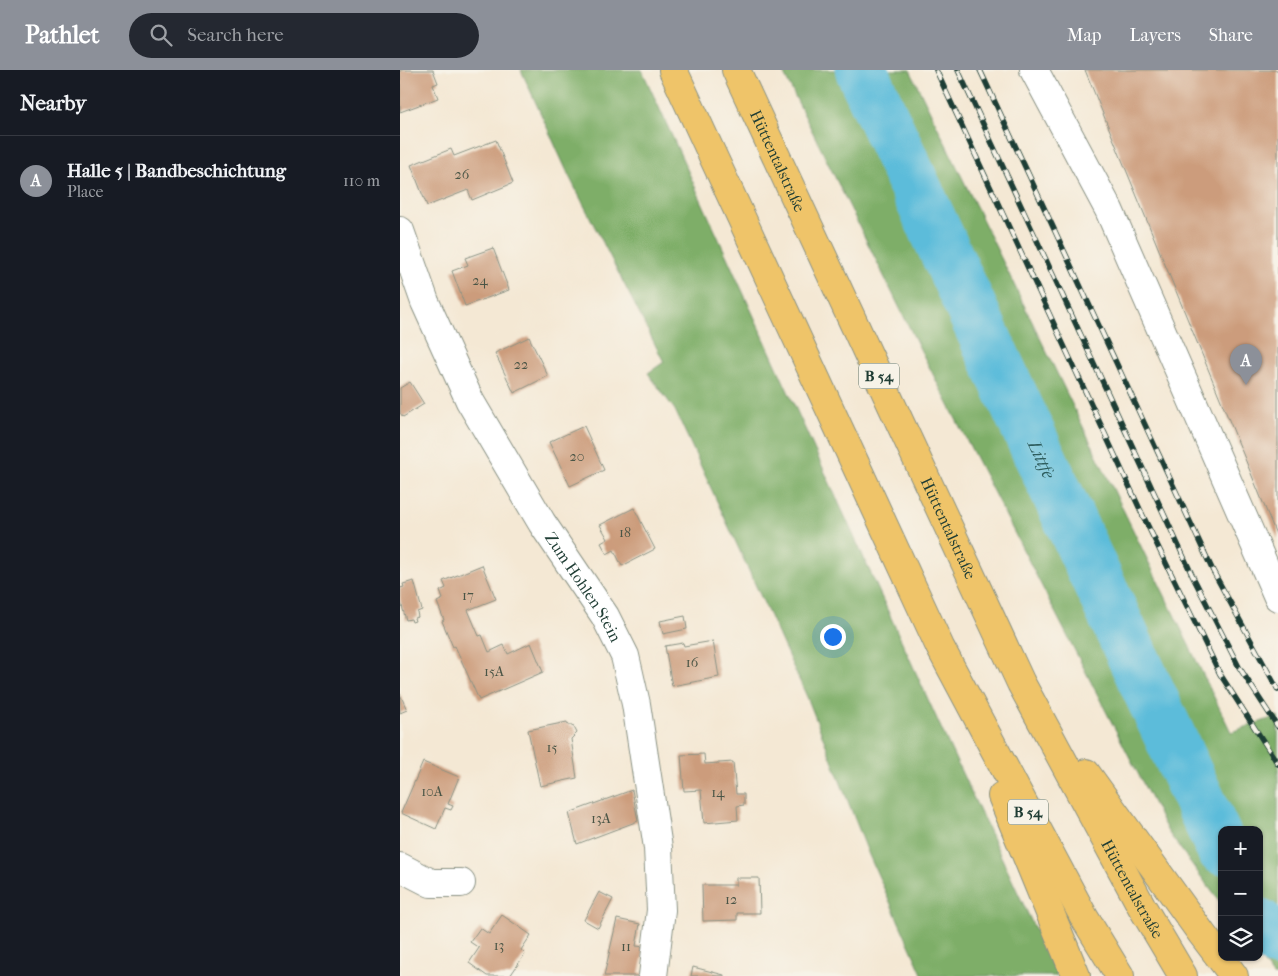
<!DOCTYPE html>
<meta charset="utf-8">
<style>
body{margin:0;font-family:"IM FELL French Canon",serif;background:#242831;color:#f1f3f6}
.controls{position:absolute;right:15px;bottom:15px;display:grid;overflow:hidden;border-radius:10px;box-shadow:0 1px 4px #0004}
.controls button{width:45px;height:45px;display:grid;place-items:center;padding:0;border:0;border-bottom:1px solid #363941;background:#171b24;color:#f1f3f6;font:25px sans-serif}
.you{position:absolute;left:432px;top:566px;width:18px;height:18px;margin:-12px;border:4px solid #fff;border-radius:50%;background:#1a73e8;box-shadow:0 0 0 8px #1a73e833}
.badge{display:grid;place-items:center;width:32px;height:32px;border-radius:50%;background:#8c9099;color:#fff;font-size:16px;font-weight:700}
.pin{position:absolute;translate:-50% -41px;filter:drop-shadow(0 1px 2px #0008)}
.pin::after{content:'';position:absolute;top:26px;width:18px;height:15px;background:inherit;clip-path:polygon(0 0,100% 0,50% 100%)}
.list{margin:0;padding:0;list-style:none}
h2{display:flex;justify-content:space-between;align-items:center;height:65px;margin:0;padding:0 20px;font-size:21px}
h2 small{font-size:16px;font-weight:400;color:#9ea1a6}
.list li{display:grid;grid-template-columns:32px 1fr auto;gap:15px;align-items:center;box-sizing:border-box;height:90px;padding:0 20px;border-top:1px solid #363941}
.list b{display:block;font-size:19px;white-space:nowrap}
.list p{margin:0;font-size:16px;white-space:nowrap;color:#9ea1a6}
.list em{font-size:16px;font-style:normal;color:#9ea1a6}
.icon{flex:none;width:28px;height:28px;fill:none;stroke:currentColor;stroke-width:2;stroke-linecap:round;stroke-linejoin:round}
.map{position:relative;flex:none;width:878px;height:906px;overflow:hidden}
header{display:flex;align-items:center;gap:30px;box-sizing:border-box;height:70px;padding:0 25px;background:#8c9099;color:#fff}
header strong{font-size:24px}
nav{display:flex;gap:28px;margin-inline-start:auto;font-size:18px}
.search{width:350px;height:45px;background:#242831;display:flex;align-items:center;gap:12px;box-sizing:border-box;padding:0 18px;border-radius:28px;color:#9ea1a6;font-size:19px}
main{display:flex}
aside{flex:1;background:#171b24}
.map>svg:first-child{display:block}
.forest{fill:#7eae68;stroke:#4e764e}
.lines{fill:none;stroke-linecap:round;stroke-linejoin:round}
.river{stroke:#5bbcda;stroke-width:52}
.building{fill:#cc9c7c}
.minor-casing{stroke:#8a9284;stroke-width:30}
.highway-casing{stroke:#8a9284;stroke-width:30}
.minor{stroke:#fff;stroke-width:28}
.highway{stroke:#efc469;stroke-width:28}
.rail-casing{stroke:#1f3d34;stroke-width:5.5}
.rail{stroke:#f7f3e8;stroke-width:4;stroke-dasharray:11;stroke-linecap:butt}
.labels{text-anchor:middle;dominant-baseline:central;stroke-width:4;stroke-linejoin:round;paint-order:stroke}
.number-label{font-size:14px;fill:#4a5546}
.shield{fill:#f7f3e8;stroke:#60746a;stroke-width:1}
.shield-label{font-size:15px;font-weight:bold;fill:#1f3d34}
.street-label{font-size:16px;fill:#1f3d34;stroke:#f7f3e8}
.water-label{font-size:18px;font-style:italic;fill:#2e5d5e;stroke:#f7f3e8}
</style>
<header>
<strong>Pathlet</strong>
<div class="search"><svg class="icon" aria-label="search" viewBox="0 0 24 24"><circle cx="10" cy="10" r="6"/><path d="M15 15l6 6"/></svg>Search here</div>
<nav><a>Map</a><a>Layers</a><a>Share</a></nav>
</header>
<main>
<aside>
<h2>Nearby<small></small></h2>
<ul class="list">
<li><span class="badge">A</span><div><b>Halle 5 | Bandbeschichtung</b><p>Place</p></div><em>110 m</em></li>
</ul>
</aside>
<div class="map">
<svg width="878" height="906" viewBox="0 0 878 906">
<rect width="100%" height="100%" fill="#f7f3e8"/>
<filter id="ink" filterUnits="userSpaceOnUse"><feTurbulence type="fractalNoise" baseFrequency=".02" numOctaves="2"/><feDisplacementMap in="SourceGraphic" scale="10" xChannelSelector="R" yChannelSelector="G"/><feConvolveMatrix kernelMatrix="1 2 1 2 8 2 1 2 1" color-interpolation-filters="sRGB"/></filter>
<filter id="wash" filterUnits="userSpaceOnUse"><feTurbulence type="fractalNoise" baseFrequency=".0096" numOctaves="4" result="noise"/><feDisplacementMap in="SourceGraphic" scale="20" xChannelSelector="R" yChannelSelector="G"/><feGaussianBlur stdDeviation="1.12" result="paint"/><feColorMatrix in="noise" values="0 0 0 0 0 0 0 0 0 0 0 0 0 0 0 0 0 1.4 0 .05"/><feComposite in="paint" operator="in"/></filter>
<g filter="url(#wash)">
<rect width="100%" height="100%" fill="#f4e8d4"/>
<!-- forest -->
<g class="forest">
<path d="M121 0H242L547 671 657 906H523L469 785 408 629 275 340 248 303 264 292 169 106Z"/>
<path d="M382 0H510L831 662 878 646V906H873L859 887V760H822V835L768 762 520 279Z"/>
</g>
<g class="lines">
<!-- river -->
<g class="river">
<path id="s1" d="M461 0 822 779"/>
<path d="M859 854 878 872"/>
</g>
</g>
<g id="blocks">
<!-- building -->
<g class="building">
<path d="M0 0H33L38 13 33 15 38 28 0 42Z"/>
<path d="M685 0H878V469Z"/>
<path d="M96 70 113 113 72 130 68 120 27 136 11 95 51 79 54 86Z"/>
<path d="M93 178 109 220 65 236 52 201 68 195 65 188Z"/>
<path d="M129 267 148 306 114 323 95 283Z"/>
<path d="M10 312 24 334 3 347 0 343V318Z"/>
<path d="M184 356 204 400 170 416 149 372Z"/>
<path d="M234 438 255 479 222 496 214 480 207 484 201 473 208 469 200 455Z"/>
<path d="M82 495 96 529 68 540 79 566 82 565 89 582 104 575 108 584 131 573 143 602 79 630 55 576 53 577 42 551 44 550 37 532 43 529 40 521 46 518 43 511Z"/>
<path d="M14 511 22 540 17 542 18 547 14 548 15 551 12 552 11 549 6 550 0 529V518L4 517 3 514Z"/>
<path d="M285 546 287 559 263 564 260 551Z"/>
<path d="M313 571 319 607 272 616 265 576 283 573 284 576Z"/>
<path d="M0 624 7 640 0 643Z"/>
<path d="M167 652V654L174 657 177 663 171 669 177 708 140 716 128 660Z"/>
<path d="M304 684 305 694 333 692 336 724H344V735L337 736 338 750 304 753 301 720 284 721 281 685Z"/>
<path d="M23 692 59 707 48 734 53 736 51 740 45 738 36 759 1 743Z"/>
<path d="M232 720 238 751 177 774 169 743Z"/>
<path d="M336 808H359L360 843H337V850L303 851 302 815H336Z"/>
<path d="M199 822 213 829 198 858 184 850Z"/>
<path d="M102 845 131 865 121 880 125 884 110 906H87L69 893 79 878 70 872 80 858 89 864Z"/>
<path d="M217 849 240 854 236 876 245 877 239 903H242V906H204Z"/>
<path d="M293 897 324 905V906H291Z"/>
</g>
</g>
</g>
<g filter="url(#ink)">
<use href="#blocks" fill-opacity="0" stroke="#8a9284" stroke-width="1"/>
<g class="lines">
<defs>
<g id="minor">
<path d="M634 0 709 140 878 527"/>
<path id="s2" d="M0 161 25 232 70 331 142 453 205 546 225 586 236 634 258 778 261 840 253 906"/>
<path d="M0 797 31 813H61"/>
</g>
<g id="highway">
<path d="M273 0 540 577 684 847 720 906"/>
<path id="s3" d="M336 0 621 613 742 837 783 906"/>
<path d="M686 703 802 864 834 906"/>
<path d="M602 726 676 906"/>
</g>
</defs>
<!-- minor casing -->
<use href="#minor" class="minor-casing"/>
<!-- highway casing -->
<use href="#highway" class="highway-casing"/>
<!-- minor -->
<use href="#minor" class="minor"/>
<!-- highway -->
<use href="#highway" class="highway"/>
<defs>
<g id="rail">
<path d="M536 0 745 450 820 604 878 694"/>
<path d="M558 0 794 509 839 597 878 657"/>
<path d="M580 0 813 501 878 620"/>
</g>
</defs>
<!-- rail casing -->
<use href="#rail" class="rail-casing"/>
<!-- rail -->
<use href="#rail" class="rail"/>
</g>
</g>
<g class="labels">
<!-- number labels -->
<g class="number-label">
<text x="62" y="104">26</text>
<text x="80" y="210">24</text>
<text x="121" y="294">22</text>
<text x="177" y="386">20</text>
<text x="225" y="462">18</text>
<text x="68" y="525">17</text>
<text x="292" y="592">16</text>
<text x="94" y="601">15A</text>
<text x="152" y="677">15</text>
<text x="32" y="721">10A</text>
<text x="318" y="722">14</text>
<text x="201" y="748">13A</text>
<text x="331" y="829">12</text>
<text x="99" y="875">13</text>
<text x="226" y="876">11</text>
</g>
<!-- shield labels -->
<g class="shield">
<rect x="459" y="293.5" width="40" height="25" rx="4"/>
<rect x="608" y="729.5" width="40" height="25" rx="4"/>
</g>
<g class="shield-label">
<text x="479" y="306">B 54</text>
<text x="628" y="742">B 54</text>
</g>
<!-- street labels -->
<g class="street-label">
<text stroke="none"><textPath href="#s3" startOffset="100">Hüttentalstraße</textPath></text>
<text stroke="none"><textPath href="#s3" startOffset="505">Hüttentalstraße</textPath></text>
<text stroke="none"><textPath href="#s2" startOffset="402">Zum Hohlen Stein</textPath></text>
<text stroke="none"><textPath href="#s3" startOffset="910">Hüttentalstraße</textPath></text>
</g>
<!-- water labels -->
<g class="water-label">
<text stroke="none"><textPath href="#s1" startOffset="429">Littfe</textPath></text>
</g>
</g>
</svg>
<div class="controls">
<button>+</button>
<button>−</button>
<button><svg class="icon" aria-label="layers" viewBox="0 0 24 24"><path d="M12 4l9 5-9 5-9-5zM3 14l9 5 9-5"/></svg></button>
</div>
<div class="you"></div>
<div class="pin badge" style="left:846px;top:315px">A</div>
</div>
</main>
